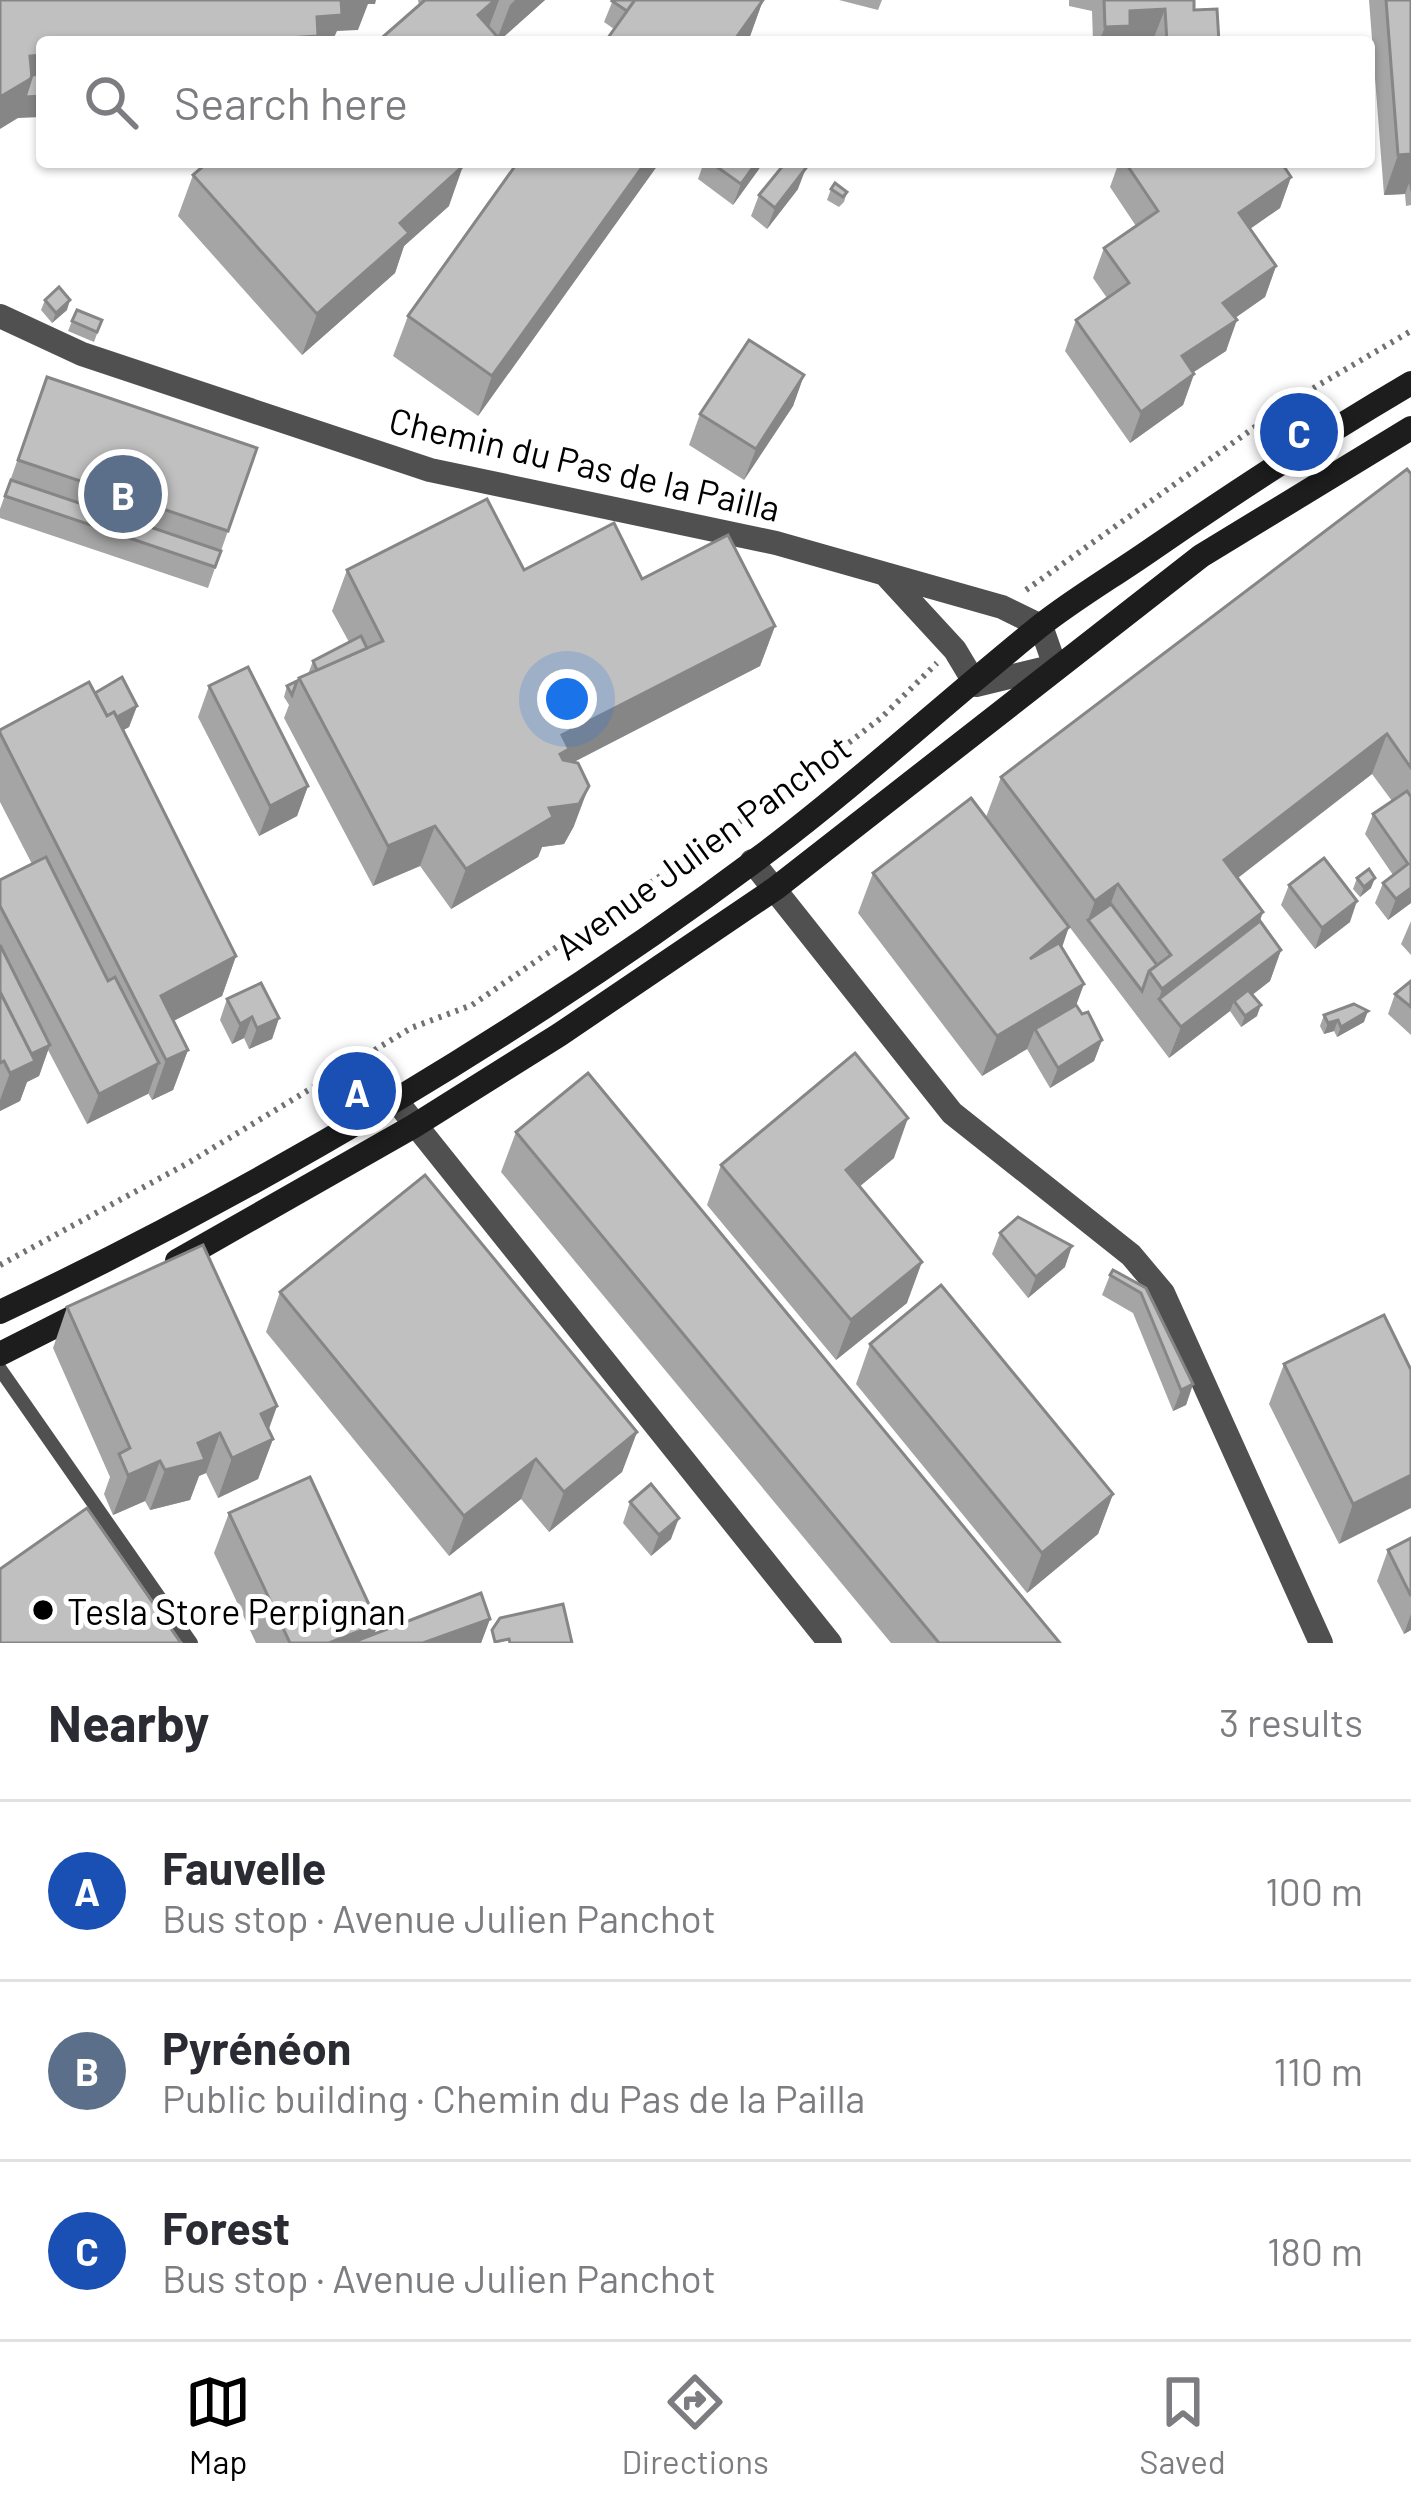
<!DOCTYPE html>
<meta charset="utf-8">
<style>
body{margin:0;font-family:Barlow,sans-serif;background:#f2f2f3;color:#2b2b33}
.you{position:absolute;left:567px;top:699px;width:42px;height:42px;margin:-30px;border:9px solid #fff;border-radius:50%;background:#1a73e8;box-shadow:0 0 0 18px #1a73e833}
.badge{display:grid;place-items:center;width:78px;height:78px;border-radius:50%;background:#000;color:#fff;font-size:39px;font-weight:700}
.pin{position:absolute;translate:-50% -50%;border:6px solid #fff;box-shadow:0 3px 12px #0006}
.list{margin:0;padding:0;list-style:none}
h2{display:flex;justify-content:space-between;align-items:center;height:156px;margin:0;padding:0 48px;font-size:51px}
h2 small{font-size:39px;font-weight:400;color:#7c7c81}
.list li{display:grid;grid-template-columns:78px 1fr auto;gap:36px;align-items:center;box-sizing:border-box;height:180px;padding:0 48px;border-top:3px solid #e1e1e2}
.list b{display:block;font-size:45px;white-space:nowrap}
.list p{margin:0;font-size:39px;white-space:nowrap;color:#7c7c81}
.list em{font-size:39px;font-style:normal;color:#7c7c81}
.icon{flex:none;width:66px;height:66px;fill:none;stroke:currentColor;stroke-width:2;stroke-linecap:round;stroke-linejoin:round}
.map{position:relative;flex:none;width:1411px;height:1643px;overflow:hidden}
.search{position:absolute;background:#fff;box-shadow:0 3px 9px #0004;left:36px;right:36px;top:36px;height:132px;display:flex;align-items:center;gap:30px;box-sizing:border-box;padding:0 42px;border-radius:12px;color:#7c7c81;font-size:45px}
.sheet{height:696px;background:#fff}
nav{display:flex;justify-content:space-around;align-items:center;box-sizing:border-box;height:168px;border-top:3px solid #e1e1e2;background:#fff;font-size:33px;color:#7c7c81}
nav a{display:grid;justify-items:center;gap:6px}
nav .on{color:#000}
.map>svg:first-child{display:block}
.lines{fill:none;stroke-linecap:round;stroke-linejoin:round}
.path{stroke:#727272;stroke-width:6;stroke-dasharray:3 6;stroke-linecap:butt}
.service{stroke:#505050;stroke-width:14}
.minor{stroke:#505050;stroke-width:24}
.tertiary{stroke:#505050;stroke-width:24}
.secondary{stroke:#1d1d1d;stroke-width:24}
.wall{fill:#a5a5a5}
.shaded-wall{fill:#868686}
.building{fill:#c0c0c0;stroke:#868686;stroke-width:3}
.poi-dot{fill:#000;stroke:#fff;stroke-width:4.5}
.labels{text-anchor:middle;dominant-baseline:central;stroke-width:10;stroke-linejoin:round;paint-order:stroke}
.street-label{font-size:36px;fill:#000;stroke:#fff}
.poi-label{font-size:36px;fill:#000;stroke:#fff;text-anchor:start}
</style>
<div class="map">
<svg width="1411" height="1643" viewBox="0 0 1411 1643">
<rect width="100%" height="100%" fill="#fff"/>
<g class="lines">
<!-- path -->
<g class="path">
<path d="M1026 590 1293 400 1411 331"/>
<path d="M0 1265 188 1163 411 1028 472 1005 799 781 881 718 937 663"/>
</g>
<!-- service -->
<path class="service" d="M0 1369 191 1643"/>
<!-- minor -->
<g class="minor">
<path d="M752 861 952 1113 1131 1255 1163 1293 1321 1643"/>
<path d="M394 1098 830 1643"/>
</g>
<!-- tertiary -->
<path class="tertiary" d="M0 316 82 354 430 470 776 543 1002 607 1041 626 1055 666 976 685 955 650 885 574"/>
<!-- secondary -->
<g class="secondary">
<path d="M177 1261 414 1126 559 1035 776 888 1201 556 1411 428"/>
<path d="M0 1312C261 1189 537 1024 768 851 862 780 948 700 1040 626 1073 600 1110 578 1145 554 1232 494 1319 437 1411 383"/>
<path d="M0 1354 89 1309"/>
</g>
</g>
<!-- wall -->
<g class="wall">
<path d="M418 0H545L500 40 419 5Z"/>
<path d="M613 0H763L749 39 614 29 604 22Z"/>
<path d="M839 0H882L878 10Z"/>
<path d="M1069 0H1194V10L1219 42H1154L1153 40 1093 42 1092 11 1069 6Z"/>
<path d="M1369 0H1411V205L1406 206 1405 194 1384 195Z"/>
<path d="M660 162 478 416 393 356 408 316Z"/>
<path d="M704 162H762L759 169 733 205 698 179Z"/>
<path d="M779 162H799L798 189 767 229 751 216 759 195 784 165Z"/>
<path d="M1119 162H1281L1291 177 1280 208 1250 229 1276 266 1265 297 1235 318 1226 351 1193 372 1194 374 1183 405 1130 443 1065 351 1076 320 1107 298 1093 278 1104 248 1136 226 1110 187Z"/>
<path d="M193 175 449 206 404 246 395 273 302 355 178 216Z"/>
<path d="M831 189 847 192 844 202 839 207 827 200Z"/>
<path d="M45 300 67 310 52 323 41 310Z"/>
<path d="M102 320 94 342 68 331 72 321Z"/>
<path d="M804 375 793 406 744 480 689 445 700 414Z"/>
<path d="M47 377 257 448 208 588 0 518V509Z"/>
<path d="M1411 473V903L1388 920 1375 903 1383 883 1393 875 1365 834 1373 814 1392 801 1372 774 1238 878 1260 921 1281 950 1270 981 1252 995 1257 1016 1241 1027 1230 1011 1169 1058 986 817 1001 777Z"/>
<path d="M347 570H524L642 579 775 626 760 666 574 762V826L564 844 542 847 538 857 451 909 420 866 373 886 284 718 289 705 284 697 287 686 308 674 313 661 349 642 332 611Z"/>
<path d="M209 686 308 786 297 816 259 836 198 717Z"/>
<path d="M95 693 137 706 129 727 123 730 236 956 222 996 173 1021 188 1050 173 1090 152 1100 148 1093 87 1124 48 1050 39 1076 27 1082 20 1101 0 1111V880L32 864 0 802V730Z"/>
<path d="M873 873 1062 947 1076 1006 1102 1040 1094 1061 1050 1088 1027 1049 982 1076 858 913Z"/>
<path d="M1357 878 1371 888 1360 897 1353 889Z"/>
<path d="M1289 885 1350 922 1315 949 1281 905Z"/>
<path d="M1411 921V955L1401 944Z"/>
<path d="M1411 981V1035L1388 1014 1395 994Z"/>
<path d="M227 999 279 1018 272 1039 249 1049 244 1038 232 1044 220 1020Z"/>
<path d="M1324 1015 1364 1022 1337 1037 1334 1031 1324 1034 1320 1026Z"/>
<path d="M516 1132 1060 1643H891L501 1172Z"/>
<path d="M894 1158 859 1187 907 1303 836 1360 707 1205 721 1165Z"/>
<path d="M1000 1233 1065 1267 1028 1298 992 1254Z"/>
<path d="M1110 1275 1146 1288 1193 1384 1186 1405 1173 1411 1133 1313 1102 1295Z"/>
<path d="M280 1292 637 1432 622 1472 549 1532 521 1499 449 1556 266 1332Z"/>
<path d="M67 1307 277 1406 269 1429 273 1439 258 1479 218 1498 206 1473 199 1476 190 1500 150 1510 145 1501 113 1515 104 1494 110 1477 53 1348Z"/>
<path d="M870 1344 1113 1494 1098 1534 1027 1593 856 1384Z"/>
<path d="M1284 1364 1411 1370 1339 1544 1269 1404Z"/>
<path d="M630 1502 671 1539 651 1556 623 1523Z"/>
<path d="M229 1513 378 1624 374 1634 490 1619 481 1643H256L214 1553Z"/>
<path d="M1411 1538V1630L1404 1634 1377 1581 1388 1550Z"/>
</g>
<!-- shaded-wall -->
<g class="shaded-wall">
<path d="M337 0H376L375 4H368L358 30 337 31 332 42H229L317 17Z"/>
<path d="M495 0H499L486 35 478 15Z"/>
<path d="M515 0H545L498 42H491L499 34 510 5Z"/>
<path d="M763 0 749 39 747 42H733Z"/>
<path d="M1165 9 1153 40 1099 42 1105 27 1130 11Z"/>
<path d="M42 55V117L18 118 0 129V97L30 56Z"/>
<path d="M1411 154V193L1409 183 1405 194 1384 195 1398 155Z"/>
<path d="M646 162H660L478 416 492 376Z"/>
<path d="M757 162H762L759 169 733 205 741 184Z"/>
<path d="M463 166 449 206 404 246 395 273 302 355 317 314 400 223Z"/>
<path d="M806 168 798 189 767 229 775 208Z"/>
<path d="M1291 177 1280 208 1228 244 1239 213Z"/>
<path d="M1276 266 1265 297 1212 334 1223 303Z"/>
<path d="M70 300 67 310 52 323 56 313Z"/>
<path d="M1237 320 1226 351 1171 387 1182 356Z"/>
<path d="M1194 374 1183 405 1130 443 1141 412Z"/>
<path d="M804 375 793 406 744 480 756 449Z"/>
<path d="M775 626 760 666 562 768 554 789 562 735Z"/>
<path d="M137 706 129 727 89 749 97 729Z"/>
<path d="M1387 734 1372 774 1209 900 1224 860Z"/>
<path d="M308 786 297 816 259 836 270 806Z"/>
<path d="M589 786 574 826 564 844 542 847 538 857 451 909 466 869 549 808Z"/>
<path d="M435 826 420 866 373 886 388 846Z"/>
<path d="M1375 878 1371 888 1360 897 1364 887Z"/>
<path d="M1118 884 1103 924 1088 920 1095 901Z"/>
<path d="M1411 888V903L1388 920 1396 899Z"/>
<path d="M1357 901 1350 922 1315 949 1322 928Z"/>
<path d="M1263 912 1249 952 1159 999 1162 989Z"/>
<path d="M1069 927 1055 968 1030 959Z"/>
<path d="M1281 950 1270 981 1238 1006 1234 1001 1230 1011 1169 1058 1181 1027Z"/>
<path d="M236 956 222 996 152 1032 161 996Z"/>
<path d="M1084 984 1069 1025 1035 1029 1027 1049 982 1076 997 1036Z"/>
<path d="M1261 1005 1257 1016 1241 1027 1245 1016Z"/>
<path d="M1368 1011 1364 1022 1337 1037 1341 1027Z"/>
<path d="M252 1017 244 1038 232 1044 240 1024Z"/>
<path d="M279 1018 272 1039 249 1049 257 1028Z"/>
<path d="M1338 1020 1334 1031 1324 1034 1328 1023Z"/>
<path d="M1102 1040 1094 1061 1050 1088 1058 1068Z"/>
<path d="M50 1045 39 1076 27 1082 20 1101 0 1111V1100L10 1073 25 1058Z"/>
<path d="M188 1050 173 1090 152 1100 166 1060Z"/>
<path d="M159 1063 148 1094 87 1124 99 1094Z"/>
<path d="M908 1118 894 1158 831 1210 846 1170Z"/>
<path d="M1072 1246 1065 1267 1028 1298 1036 1277Z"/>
<path d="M922 1262 907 1303 836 1360 851 1320Z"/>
<path d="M1193 1384 1186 1405 1173 1411 1181 1390Z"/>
<path d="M277 1406 263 1444 273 1439 258 1479 218 1498 232 1458 261 1414Z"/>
<path d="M637 1432 622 1472 549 1532 564 1492Z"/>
<path d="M220 1433 206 1473 199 1476 190 1500 150 1510 165 1470 198 1443Z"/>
<path d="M536 1459 521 1499 449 1556 464 1516Z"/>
<path d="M160 1461 145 1501 113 1515 128 1475Z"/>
<path d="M1411 1475V1508L1339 1544 1353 1504Z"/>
<path d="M1113 1494 1098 1534 1027 1593 1042 1553Z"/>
<path d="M679 1518 671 1539 651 1556 659 1535Z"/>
<path d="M1411 1614V1630L1404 1634Z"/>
<path d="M490 1619 481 1643H423Z"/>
<path d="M378 1624 371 1643H329Z"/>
</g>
<!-- building -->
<g class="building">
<path d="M0 0H341L342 15 317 17 318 36 229 42H42V55L30 56 32 78 0 97Z"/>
<path d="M425 0H495L478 15 502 42H377Z"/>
<path d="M613 0H635L627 11 612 1Z"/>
<path d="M635 0H763L733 42H605Z"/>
<path d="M1104 0H1194V10L1217 9 1219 42H1167L1165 9 1130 11V26L1105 27Z"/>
<path d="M1386 0H1411V154L1398 155Z"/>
<path d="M42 74V96L25 97 32 75Z"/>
<path d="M208 162H460L463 166 400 223 409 233 317 314 193 175Z"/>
<path d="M518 162H646L492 376 408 316Z"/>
<path d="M710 162H757L741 184Z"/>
<path d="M786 162H799L806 168 775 208 759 195Z"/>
<path d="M1125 162H1281L1291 177 1239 213 1276 266 1223 303 1237 320 1182 356 1194 374 1141 412 1076 320 1129 283 1104 248 1158 211Z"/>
<path d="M835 183 847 192 843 197 831 189Z"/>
<path d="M59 287 70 300 56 313 45 300Z"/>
<path d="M77 310 102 320 97 332 72 321Z"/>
<path d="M749 340 804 375 756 449 700 414Z"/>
<path d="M47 377 257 448 228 531 18 460Z"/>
<path d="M1407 469 1411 474V768L1387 734 1224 860 1263 912 1162 989 1149 971 1171 955 1118 884 1095 901 1001 777Z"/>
<path d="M11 480 221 551 215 567 5 496Z"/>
<path d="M487 499 524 570 614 523 642 579 728 535 775 626 562 735 569 749 560 754 563 760 578 763 589 786 579 804 549 808 553 817 466 869 435 826 388 846 299 678 383 641 347 570Z"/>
<path d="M361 636 367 648 317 670 313 661Z"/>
<path d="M248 667 308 786 270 806 209 686Z"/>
<path d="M122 677 137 706 117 717 114 712 107 716 95 693Z"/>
<path d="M297 681 292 695 287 686Z"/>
<path d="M89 682 107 716 114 712 236 956 161 996 188 1050 166 1060 0 733V730Z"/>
<path d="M1407 791 1411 797V888L1396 899 1383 883 1408 864 1373 814Z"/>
<path d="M971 798 1069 927 1030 959 1059 943 1084 984 997 1036 873 873Z"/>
<path d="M46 857 108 981 115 977 159 1063 99 1094 0 906V880Z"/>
<path d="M1324 858 1357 901 1322 928 1289 885Z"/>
<path d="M1369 869 1375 878 1364 887 1357 878Z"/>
<path d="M1111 904 1157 965 1149 971 1142 991 1088 920Z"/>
<path d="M1260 921 1281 950 1181 1027 1159 999Z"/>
<path d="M0 945 50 1045 31 1054 0 992Z"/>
<path d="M1411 981V1007L1395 994Z"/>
<path d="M261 983 279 1018 257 1028 252 1017 240 1024 227 999Z"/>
<path d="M1248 990 1261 1005 1245 1016 1234 1001Z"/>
<path d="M0 992 35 1061 10 1073 4 1061 0 1063Z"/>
<path d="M1354 1004 1368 1011 1341 1027 1338 1020 1328 1023 1324 1015Z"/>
<path d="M1076 1005 1082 1014 1088 1012 1102 1040 1058 1068 1035 1029Z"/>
<path d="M855 1053 908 1118 846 1170 922 1262 851 1320 721 1165Z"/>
<path d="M588 1073 1060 1643H939L516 1132Z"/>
<path d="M425 1175 637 1432 564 1492 536 1459 464 1516 280 1292Z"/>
<path d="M1018 1217 1072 1246 1036 1277 1000 1233Z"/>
<path d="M203 1245 277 1406 261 1414 273 1439 232 1458 220 1433 198 1443 205 1460 165 1470 160 1461 128 1475 119 1454 130 1448 67 1307Z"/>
<path d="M1113 1270 1146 1288 1193 1384 1181 1390 1141 1293 1110 1275Z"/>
<path d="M941 1285 1113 1494 1042 1553 870 1344Z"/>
<path d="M1384 1315 1411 1370V1475L1353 1504 1284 1364Z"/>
<path d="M310 1477 378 1624 329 1643H290L229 1513Z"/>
<path d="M651 1484 679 1518 659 1535 630 1502Z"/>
<path d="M87 1508 181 1643H0V1569Z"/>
<path d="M1411 1538V1596L1388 1550Z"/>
<path d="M481 1593 490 1619 423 1643H351Z"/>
<path d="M563 1604 572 1643H510L509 1639 495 1642 492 1630 500 1618Z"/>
</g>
<!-- markers -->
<circle class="poi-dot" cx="43" cy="1610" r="12"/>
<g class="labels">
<!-- street labels -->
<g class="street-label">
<text transform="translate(585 463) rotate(13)">Chemin du Pas de la Pailla</text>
<text transform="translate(702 846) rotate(-36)">Avenue Julien Panchot</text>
</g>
<!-- poi labels -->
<g class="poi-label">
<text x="67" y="1610">Tesla Store Perpignan</text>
</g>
</g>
</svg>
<div class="you"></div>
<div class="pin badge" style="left:357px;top:1091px;background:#1a4fb4">A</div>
<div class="pin badge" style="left:123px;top:494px;background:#5c6f8a">B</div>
<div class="pin badge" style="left:1299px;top:432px;background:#1a4fb4">C</div>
<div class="search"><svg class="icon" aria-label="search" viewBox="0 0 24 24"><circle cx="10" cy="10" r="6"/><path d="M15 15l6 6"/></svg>Search here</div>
</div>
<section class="sheet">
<h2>Nearby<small>3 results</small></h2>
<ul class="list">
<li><span class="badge" style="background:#1a4fb4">A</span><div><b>Fauvelle</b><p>Bus stop · Avenue Julien Panchot</p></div><em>100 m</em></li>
<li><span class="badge" style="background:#5c6f8a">B</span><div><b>Pyrénéon</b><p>Public building · Chemin du Pas de la Pailla</p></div><em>110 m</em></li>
<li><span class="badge" style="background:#1a4fb4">C</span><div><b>Forest</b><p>Bus stop · Avenue Julien Panchot</p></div><em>180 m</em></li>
</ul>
</section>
<nav>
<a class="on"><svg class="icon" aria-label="map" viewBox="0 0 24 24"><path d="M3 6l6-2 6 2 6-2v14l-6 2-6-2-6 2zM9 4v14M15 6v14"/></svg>Map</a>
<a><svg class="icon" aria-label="directions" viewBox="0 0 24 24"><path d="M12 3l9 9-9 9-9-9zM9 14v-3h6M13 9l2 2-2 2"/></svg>Directions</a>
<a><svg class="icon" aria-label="saved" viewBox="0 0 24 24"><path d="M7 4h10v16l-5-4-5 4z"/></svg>Saved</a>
</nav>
